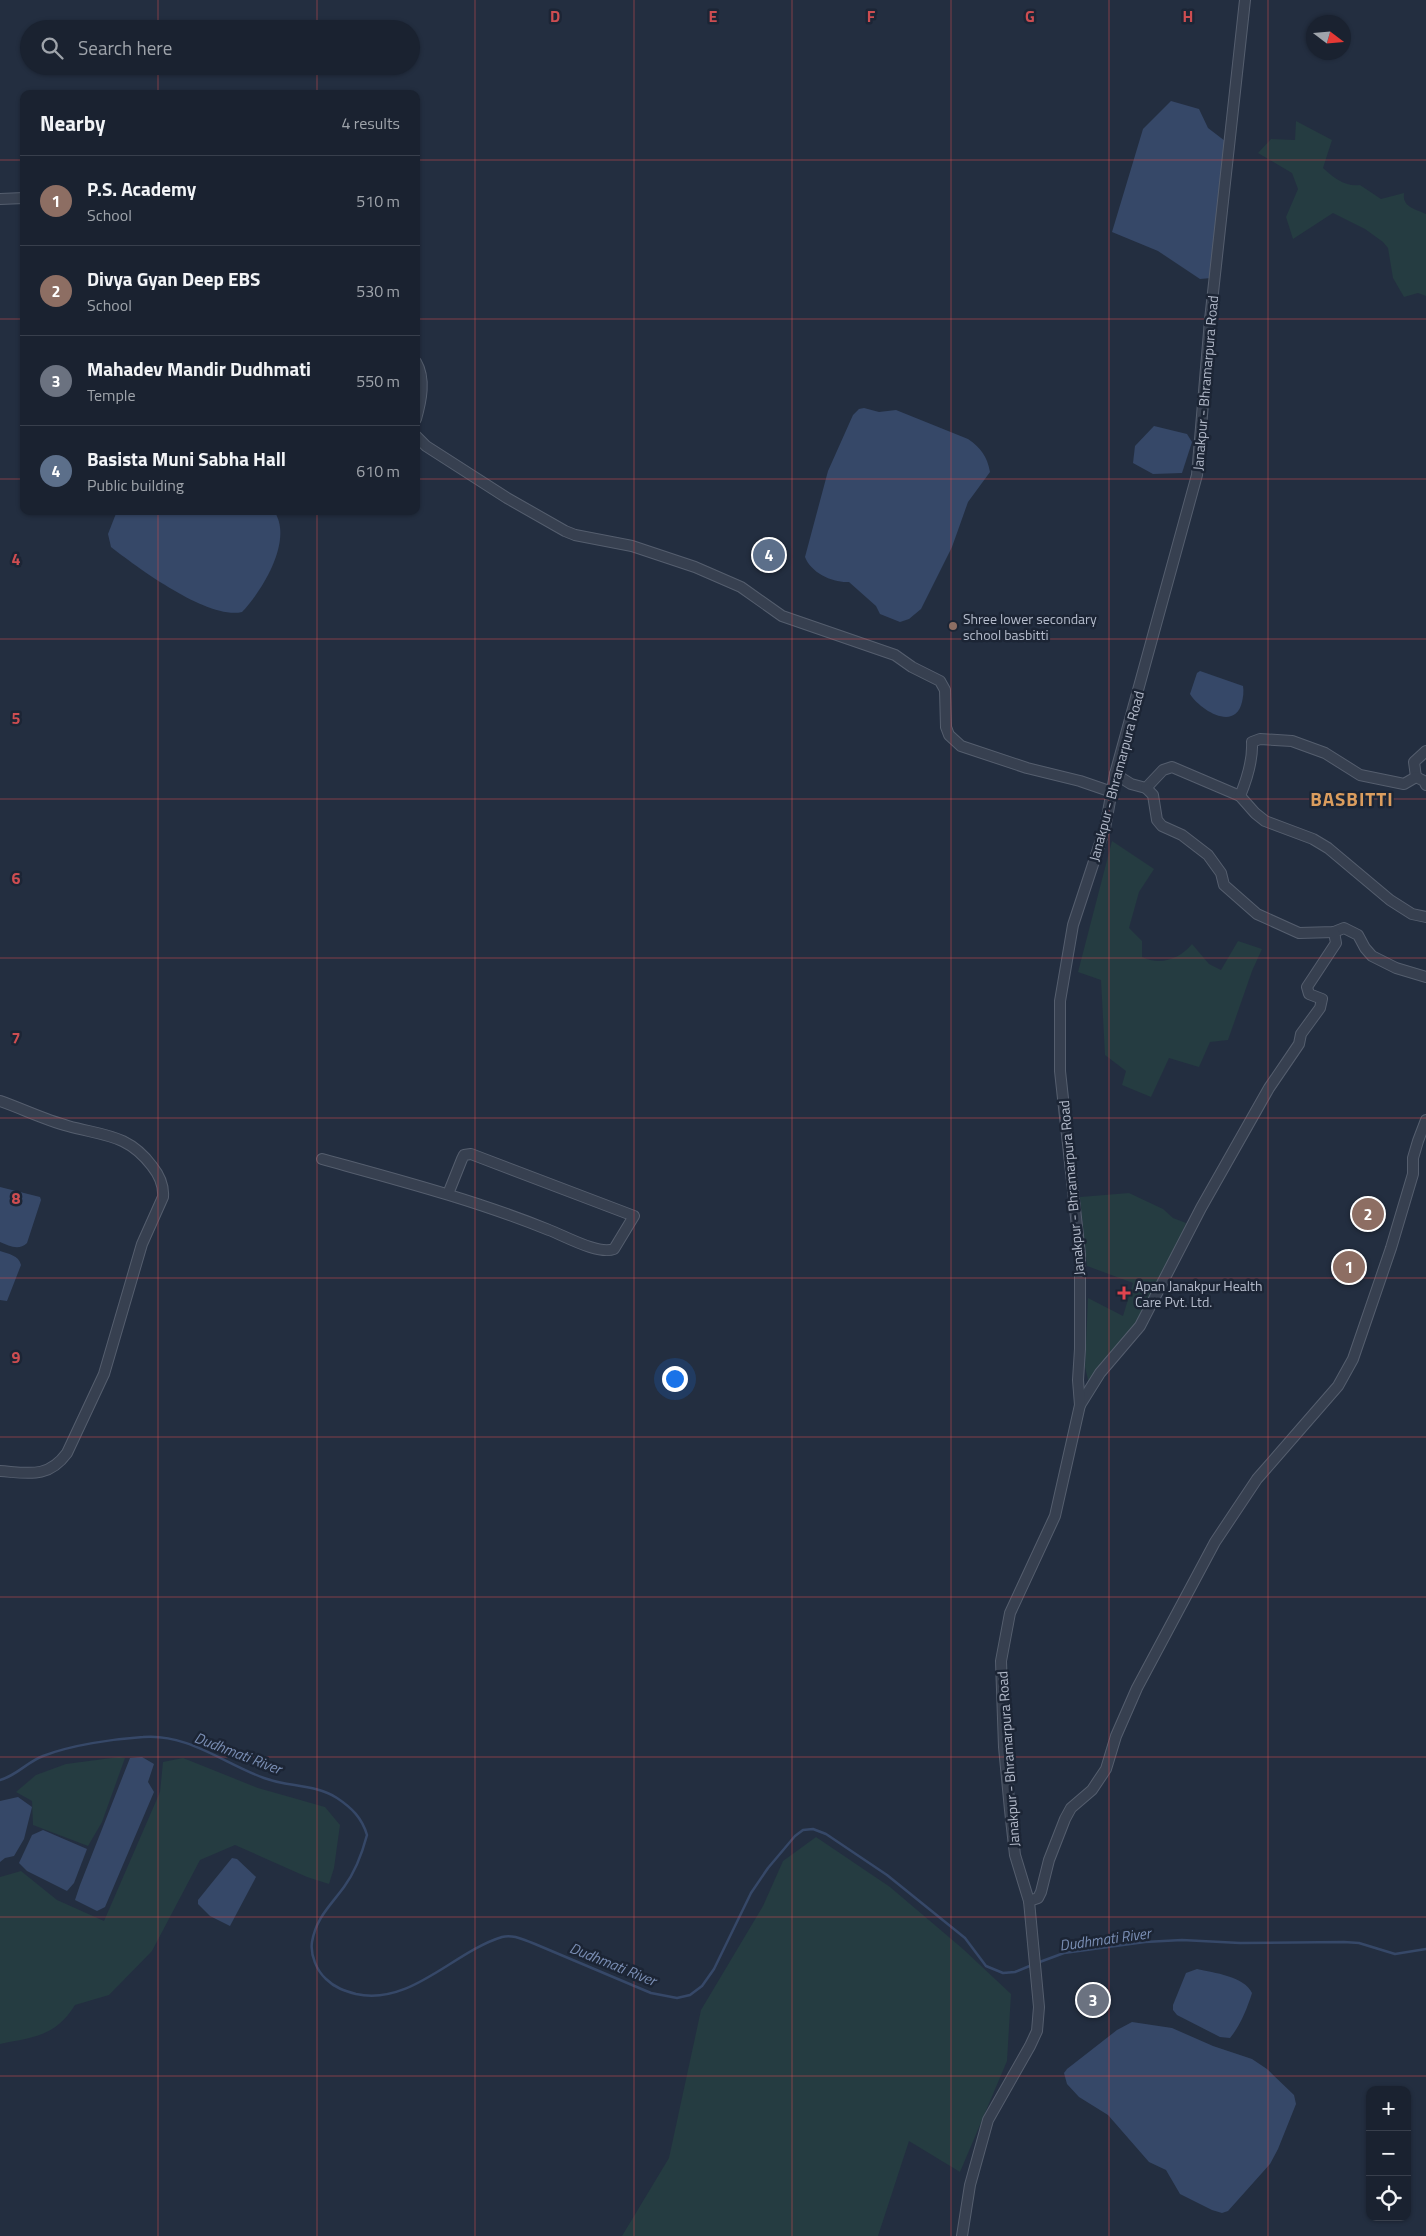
<!DOCTYPE html>
<meta charset="utf-8">
<style>
body{margin:0;font-family:"Titillium Web",sans-serif;background:#232a38;color:#f1f3f6}
.controls{position:absolute;right:15px;bottom:15px;display:grid;overflow:hidden;border-radius:10px;box-shadow:0 1px 4px #0004}
.controls button{width:45px;height:45px;display:grid;place-items:center;padding:0;border:0;border-bottom:1px solid #383f4c;background:#1a2230;color:#f1f3f6;font:25px sans-serif}
.compass{position:absolute;left:1306px;top:15px;width:45px;height:45px;border-radius:50%;background:#1a2230;box-shadow:0 1px 4px #0004;rotate:106deg}
.you{position:absolute;left:674px;top:1378px;width:18px;height:18px;margin:-12px;border:4px solid #fff;border-radius:50%;background:#1a73e8;box-shadow:0 0 0 8px #1a73e833}
.badge{display:grid;place-items:center;width:32px;height:32px;border-radius:50%;background:#1a73e8;color:#fff;font-size:16px;font-weight:700}
.pin{position:absolute;translate:-50% -50%;border:2px solid #fff;box-shadow:0 1px 5px #0006}
.list{margin:0;padding:0;list-style:none}
h2{display:flex;justify-content:space-between;align-items:center;height:65px;margin:0;padding:0 20px;font-size:21px}
h2 small{font-size:16px;font-weight:400;color:#9fa4ab}
.list li{display:grid;grid-template-columns:32px 1fr auto;gap:15px;align-items:center;box-sizing:border-box;height:90px;padding:0 20px;border-top:1px solid #383f4c}
.list b{display:block;font-size:19px;white-space:nowrap}
.list p{margin:0;font-size:16px;white-space:nowrap;color:#9fa4ab}
.list em{font-size:16px;font-style:normal;color:#9fa4ab}
.icon{flex:none;width:28px;height:28px;fill:none;stroke:currentColor;stroke-width:2;stroke-linecap:round;stroke-linejoin:round}
.map{position:relative;flex:none;width:1426px;height:2236px;overflow:hidden}
.search{position:absolute;background:#1a2230;box-shadow:0 1px 4px #0004;left:20px;top:20px;width:400px;height:55px;display:flex;align-items:center;gap:12px;box-sizing:border-box;padding:0 18px;border-radius:28px;color:#9fa4ab;font-size:19px}
.panel{position:absolute;background:#1a2230;box-shadow:0 1px 4px #0004;left:20px;top:90px;width:400px;height:425px;border-radius:10px}
.map>svg:first-child{display:block}
.green{fill:#253c41}
.water{fill:#364868}
.lines{fill:none;stroke-linecap:round;stroke-linejoin:round}
.stream{stroke:#364868;stroke-width:2.5}
.minor-casing{stroke:#555e6e;stroke-width:12}
.minor{stroke:#374050;stroke-width:10}
.grid{fill:none;stroke:#ce4d51;stroke-width:1;stroke-opacity:0.55}
.education-dot{fill:#8d6e63;stroke:#1c2535;stroke-width:2}
.health-dot{fill:#e0444e;stroke:#1c2535;stroke-width:2}
.labels{text-anchor:middle;dominant-baseline:central;stroke-width:5;stroke-linejoin:round;paint-order:stroke}
.street-label{font-size:14px;fill:#b4bbcb;stroke:#1c2535}
.poi-label{font-size:14px;fill:#b4bbcb;stroke:#1c2535;text-anchor:start}
.water-label{font-size:15px;font-style:italic;fill:#7a8eb4;stroke:#1c2535}
.district-label{font-size:19px;font-weight:bold;letter-spacing:1px;fill:#db9d5e;stroke:#1c2535}
.grid-label{font-size:16px;text-anchor:middle;font-weight:bold;fill:#ce4d51;stroke:#1c2535;stroke-width:5;stroke-linejoin:round;paint-order:stroke}
</style>
<div class="map">
<svg width="1426" height="2236" viewBox="0 0 1426 2236">
<rect width="100%" height="100%" fill="#232e40"/>
<!-- green -->
<g class="green">
<path d="M1296 121 1332 140 1323 168C1334 178 1345 187 1360 185L1381 199 1404 193C1402 207 1415 209 1426 214V296L1418 293 1404 297 1393 278 1388 248 1383 242 1365 229 1333 213 1293 239 1286 217 1298 189 1292 173 1258 153 1271 139 1295 140Z"/>
<path d="M1112 841 1154 869 1139 892 1129 928 1142 941V957C1160 966 1180 959 1192 944L1209 964 1221 970 1238 941 1262 949 1252 971 1228 1040 1210 1042 1199 1067 1169 1058 1151 1097 1122 1085 1126 1071 1105 1055 1101 980 1078 972Z"/>
<path d="M1129 1193 1163 1209 1173 1218 1186 1223 1170 1262 1139 1322 1089 1384 1085 1367 1088 1298 1123 1316 1133 1283 1087 1266 1080 1197Z"/>
<path d="M119 1757 125 1758 102 1822 88 1846 33 1825 32 1801 16 1792 36 1775 66 1764Z"/>
<path d="M183 1758 258 1788 325 1807 340 1825 334 1868 329 1884 307 1877 235 1845 200 1860 152 1951 109 1995 75 2005C55 2037 33 2037 0 2044V1877L21 1871 57 1900 104 1921 160 1792 163 1762Z"/>
<path d="M816 1837 890 1887 963 1949 1011 1994 1007 2061 960 2172 909 2141 878 2236H622L669 2158 701 2010 763 1906 783 1861Z"/>
</g>
<!-- water -->
<g class="water">
<path d="M1171 101 1199 109 1208 128 1225 141 1211 278 1200 279 1158 251 1112 232 1143 129Z"/>
<path d="M864 408 879 412 896 410 968 439C981 448 987 456 990 472L968 502 952 547 921 609 909 619 900 622 880 614 876 606 849 582C833 583 811 573 805 557L828 471 853 415 859 409Z"/>
<path d="M1154 426 1187 434 1192 442 1182 473 1153 474 1133 463 1135 446Z"/>
<path d="M117 511H274C294 540 262 591 242 612 208 620 138 568 111 547L108 534Z"/>
<path d="M1200 671 1243 686C1244 692 1243 697 1242 702 1235 732 1200 710 1190 694L1197 673Z"/>
<path d="M0 1187 40 1197 41 1200 27 1243C19 1251 9 1246 0 1242Z"/>
<path d="M0 1251C8 1254 19 1255 21 1265L7 1301 0 1300Z"/>
<path d="M142 1757 154 1764 148 1782 154 1792 105 1907 97 1911 75 1900 80 1885 130 1758Z"/>
<path d="M18 1797 32 1807 24 1839 14 1856 5 1858 0 1862V1801Z"/>
<path d="M43 1830 87 1849 74 1883 67 1891 27 1871 19 1863 32 1835Z"/>
<path d="M232 1858 237 1859 256 1877 230 1926 210 1916 198 1904V1900Z"/>
<path d="M1197 1969C1214 1973 1244 1976 1252 1993 1247 2009 1240 2026 1230 2038L1220 2037 1177 2015 1173 2010V2005L1186 1973Z"/>
<path d="M1132 2022 1172 2028 1213 2046 1252 2059 1267 2069 1294 2095 1296 2104 1278 2149 1270 2164 1228 2211 1222 2213 1212 2210 1180 2194 1166 2170 1149 2162 1108 2115 1079 2097 1067 2084 1064 2073 1067 2069 1117 2030Z"/>
</g>
<g class="lines">
<!-- stream -->
<g class="stream">
<path d="M0 1780C16 1776 27 1762 43 1756 71 1745 113 1739 143 1737 187 1733 225 1764 264 1778 288 1787 315 1784 337 1798 352 1808 362 1818 367 1835 362 1854 355 1872 344 1887 330 1906 316 1918 312 1942 310 1955 317 1971 326 1979 335 1988 345 1991 356 1994 411 2006 453 1952 502 1937 513 1934 524 1940 535 1944L651 1993 677 1998 690 1995 702 1986 714 1969 751 1893 768 1868 795 1836 803 1830 813 1829 826 1834 887 1875 965 1938 986 1966 1003 1973 1015 1972 1032 1965"/>
<path d="M1037 1963 1064 1953 1145 1942 1182 1940 1240 1943 1344 1942 1359 1943 1395 1954 1426 1949"/>
</g>
<defs>
<g id="minor">
<path d="M0 199 24 198"/>
<path d="M416 362C426 379 421 401 416 419"/>
<path d="M416 436 426 446 507 498 565 531 575 535 632 546 695 567 741 587 782 616 895 655 912 667 940 681 945 690 946 727 949 735 961 746 1027 768 1080 781 1112 792"/>
<path d="M1115 774 1131 784 1146 788 1163 770 1172 767 1240 796 1255 813 1265 821 1313 839 1328 848 1390 900 1412 914 1426 917"/>
<path d="M1416 777 1414 762 1426 751"/>
<path d="M1146 788 1153 795 1157 820 1162 826 1182 835 1208 855 1221 873 1224 885 1257 914 1299 933 1334 932 1344 928 1358 935 1365 948 1372 956 1396 968 1426 977"/>
<path d="M1240 796C1247 779 1253 761 1252 742L1260 739 1292 741 1325 753 1360 775 1404 784 1416 777 1424 781 1426 785"/>
<path d="M0 1101C23 1109 45 1120 68 1126 104 1136 128 1134 152 1166 160 1176 164 1185 163 1197L142 1244 104 1374 67 1453C48 1479 28 1473 0 1471"/>
<path d="M322 1159C398 1180 475 1200 549 1230 565 1236 598 1255 614 1249L634 1216 471 1154 464 1155 462 1159 448 1194"/>
<path d="M1080 1405 1100 1373 1140 1326 1201 1208 1269 1088 1299 1044 1301 1034 1320 1008 1322 999 1309 994 1307 987 1336 943 1334 932"/>
<path d="M1029 1901 1038 1898 1041 1892 1049 1860 1065 1819 1071 1808 1092 1790 1106 1769 1116 1736 1137 1688 1215 1542 1257 1479 1338 1386 1353 1359 1391 1248 1413 1174V1158L1418 1141 1426 1120"/>
<path d="M962 2236 970 2185 988 2120 1030 2046 1037 2031 1039 2007 1029 1901 1015 1855 1010 1810 1004 1747 1001 1661 1010 1613 1055 1516 1080 1405 1078 1380 1080 1349V1254L1060 1071V1001L1073 925 1105 828 1115 774 1197 475 1210 320 1245 0"/>
</g>
</defs>
<!-- minor casing -->
<use href="#minor" class="minor-casing"/>
<!-- minor -->
<use href="#minor" class="minor"/>
</g>
<!-- grid -->
<path class="grid" d="M158 0V29M317 0V29M475 0V2236M634 0V2236M792 0V2236M951 0V2236M1109 0V2236M1268 0V2236M158 66V94M317 66V94M0 160H24M416 160H1426M0 319H24M416 319H1426M0 479H24M416 479H1426M158 511V2236M317 511V2236M0 639H1426M0 799H1426M0 958H1426M0 1118H1426M0 1278H1426M0 1437H1426M0 1597H1426M0 1757H1426M0 1917H1426M0 2076H1426"/>
<!-- markers -->
<circle class="education-dot" cx="953" cy="626" r="5"/>
<path class="health-dot" d="M1121.5 1285.5h5v5h5v5h-5v5h-5v-5h-5v-5h5z"/>
<g class="labels">
<!-- street labels -->
<g class="street-label">
<text transform="translate(1205 383) rotate(-85)">Janakpur - Bhramarpura Road</text>
<text transform="translate(1116 776) rotate(-75)">Janakpur - Bhramarpura Road</text>
<text transform="translate(1071 1188) rotate(-95)">Janakpur - Bhramarpura Road</text>
<text transform="translate(1008 1759) rotate(-94)">Janakpur - Bhramarpura Road</text>
</g>
<!-- poi labels -->
<g class="poi-label">
<text x="963" y="618">Shree lower secondary<tspan x="963" dy="16">school basbitti</tspan></text>
<text x="1135" y="1285">Apan Janakpur Health<tspan x="1135" dy="16">Care Pvt. Ltd.</tspan></text>
</g>
<!-- water labels -->
<g class="water-label">
<text transform="translate(238 1753) rotate(21)">Dudhmati River</text>
<text transform="translate(1105 1939) rotate(-8)">Dudhmati River</text>
<text transform="translate(613 1964) rotate(22)">Dudhmati River</text>
</g>
<!-- district labels -->
<g class="district-label">
<text x="1352" y="798">BASBITTI</text>
</g>
</g>
<g class="grid-label">
<text x="555" y="22">D</text>
<text x="713" y="22">E</text>
<text x="871" y="22">F</text>
<text x="1030" y="22">G</text>
<text x="1188" y="22">H</text>
<text x="16" y="565">4</text>
<text x="16" y="724">5</text>
<text x="16" y="884">6</text>
<text x="16" y="1044">7</text>
<text x="16" y="1204">8</text>
<text x="16" y="1363">9</text>
</g>
</svg>
<div class="controls">
<button>+</button>
<button>−</button>
<button><svg class="icon" aria-label="locate" viewBox="0 0 24 24"><circle cx="12" cy="12" r="6"/><path d="M12 2v4M12 18v4M2 12h4M18 12h4"/></svg></button>
</div>
<svg class="compass" viewBox="-18 -18 36 36"><path d="M0-13l5 13h-10z" fill="#e53935"/><path d="M0 13l5-13h-10z" fill="#9fa4ab"/></svg>
<div class="you"></div>
<div class="pin badge" style="left:1349px;top:1267px;background:#8d6e63">1</div>
<div class="pin badge" style="left:1368px;top:1214px;background:#8d6e63">2</div>
<div class="pin badge" style="left:1093px;top:2000px;background:#6b7280">3</div>
<div class="pin badge" style="left:769px;top:555px;background:#5c6f8a">4</div>
<div class="search"><svg class="icon" aria-label="search" viewBox="0 0 24 24"><circle cx="10" cy="10" r="6"/><path d="M15 15l6 6"/></svg>Search here</div>
<section class="panel">
<h2>Nearby<small>4 results</small></h2>
<ul class="list">
<li><span class="badge" style="background:#8d6e63">1</span><div><b>P.S. Academy</b><p>School</p></div><em>510 m</em></li>
<li><span class="badge" style="background:#8d6e63">2</span><div><b>Divya Gyan Deep EBS</b><p>School</p></div><em>530 m</em></li>
<li><span class="badge" style="background:#6b7280">3</span><div><b>Mahadev Mandir Dudhmati</b><p>Temple</p></div><em>550 m</em></li>
<li><span class="badge" style="background:#5c6f8a">4</span><div><b>Basista Muni Sabha Hall</b><p>Public building</p></div><em>610 m</em></li>
</ul>
</section>
</div>
